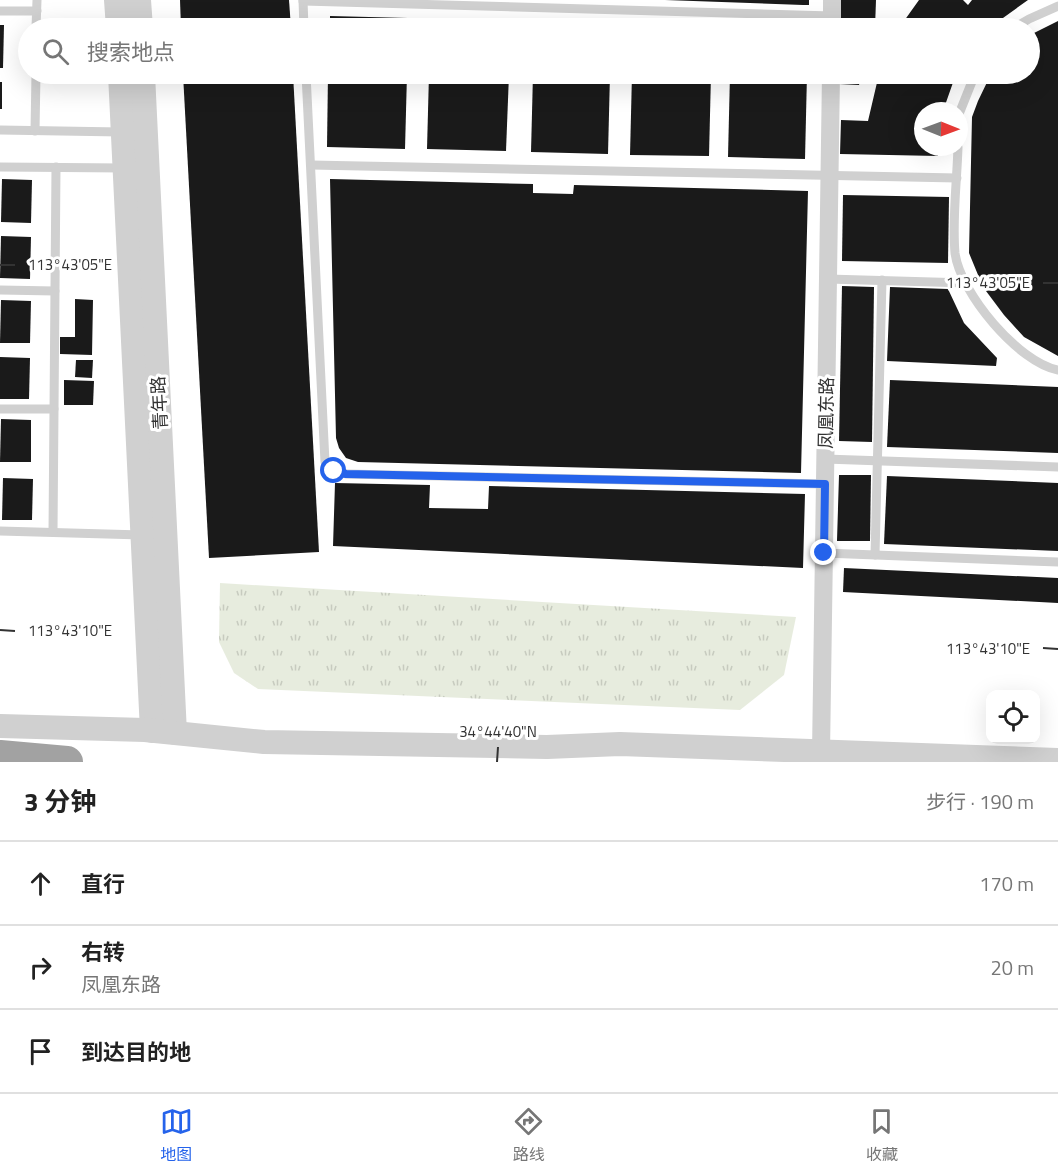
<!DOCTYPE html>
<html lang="zh">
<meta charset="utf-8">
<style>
body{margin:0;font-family:"Titillium Web","Noto Sans SC",sans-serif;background:#f6f6f6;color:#222}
.controls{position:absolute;right:18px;bottom:18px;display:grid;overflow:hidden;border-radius:12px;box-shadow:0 6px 24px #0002}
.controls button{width:54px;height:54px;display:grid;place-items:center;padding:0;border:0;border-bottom:2px solid #e0e0e0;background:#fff;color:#222;font:30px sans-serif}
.compass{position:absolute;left:914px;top:102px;width:54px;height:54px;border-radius:50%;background:#fff;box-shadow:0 6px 24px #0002;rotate:91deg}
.stop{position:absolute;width:18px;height:18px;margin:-14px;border:4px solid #2563eb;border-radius:50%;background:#fff}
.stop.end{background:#2563eb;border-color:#fff;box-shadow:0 2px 6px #0008}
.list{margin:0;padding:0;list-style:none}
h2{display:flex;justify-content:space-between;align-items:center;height:78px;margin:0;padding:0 24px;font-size:26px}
h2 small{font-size:20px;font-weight:400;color:#767676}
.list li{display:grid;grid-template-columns:39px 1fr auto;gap:18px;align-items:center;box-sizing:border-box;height:84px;padding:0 24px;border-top:2px solid #e0e0e0}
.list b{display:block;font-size:22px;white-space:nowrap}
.list p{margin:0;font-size:20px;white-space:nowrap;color:#767676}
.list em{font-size:20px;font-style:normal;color:#767676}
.icon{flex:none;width:33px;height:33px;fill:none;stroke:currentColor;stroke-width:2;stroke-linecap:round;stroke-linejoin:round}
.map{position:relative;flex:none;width:1058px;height:762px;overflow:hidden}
.search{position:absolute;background:#fff;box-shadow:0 6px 24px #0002;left:18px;right:18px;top:18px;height:66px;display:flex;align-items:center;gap:15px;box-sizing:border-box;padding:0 21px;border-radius:33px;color:#767676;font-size:22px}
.sheet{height:330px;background:#fff}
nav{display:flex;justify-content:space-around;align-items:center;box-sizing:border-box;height:84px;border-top:2px solid #e0e0e0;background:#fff;font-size:16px;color:#767676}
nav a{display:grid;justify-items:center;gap:3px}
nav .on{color:#2563eb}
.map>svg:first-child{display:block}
.park{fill:url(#park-tufts)}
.building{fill:#1a1a1a}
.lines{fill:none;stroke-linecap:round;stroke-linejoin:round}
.service{stroke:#d0d0d0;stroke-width:9}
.minor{stroke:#d0d0d0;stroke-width:18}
.tertiary{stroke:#d0d0d0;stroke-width:24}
.trunk{stroke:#a2a2a2;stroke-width:32}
.route{stroke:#2563eb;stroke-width:8}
.ticks{fill:none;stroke:#333;stroke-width:2}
.labels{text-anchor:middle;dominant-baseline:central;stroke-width:6;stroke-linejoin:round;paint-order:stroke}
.street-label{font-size:18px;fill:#333;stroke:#fff}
.ticks-label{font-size:15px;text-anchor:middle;fill:#333;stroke:#fff;stroke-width:6;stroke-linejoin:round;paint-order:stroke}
</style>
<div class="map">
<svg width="1058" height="762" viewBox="0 0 1058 762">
<defs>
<pattern id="park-tufts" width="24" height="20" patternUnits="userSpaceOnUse" patternTransform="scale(1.5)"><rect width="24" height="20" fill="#e7ecde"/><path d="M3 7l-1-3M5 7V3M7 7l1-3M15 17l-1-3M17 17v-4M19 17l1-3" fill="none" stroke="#c7cbbf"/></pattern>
</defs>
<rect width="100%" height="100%" fill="#fff"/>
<!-- park -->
<path class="park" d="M220 583 796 617 784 675 740 710 258 689 234 673 219 642Z"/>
<!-- building -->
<g class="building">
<path d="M180 0H289L291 28H181Z"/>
<path d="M665 0H809V5H803Z"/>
<path d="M841 0H876L875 28H841Z"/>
<path d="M919 0H963L968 5 972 0H1028L989 28H899Z"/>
<path d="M330 16 408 18V28H330Z"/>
<path d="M431 19 510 21V28H430Z"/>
<path d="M534 21 611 23V28H534Z"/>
<path d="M1058 21V356L1024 337 1004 315 983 287 969 253 972 117 978 101 991 74H1030V35Z"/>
<path d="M633 24 712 26V28H633Z"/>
<path d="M0 25H4L3 68H0Z"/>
<path d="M183 74H293L319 552 209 558Z"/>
<path d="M328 74H407L405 149 327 147Z"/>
<path d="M429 74H509L506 151 427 149Z"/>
<path d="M533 74H610L608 154 531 152Z"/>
<path d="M632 74H711L709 156 630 155Z"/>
<path d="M730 74H807L805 159 728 157Z"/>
<path d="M840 74H862L859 85 839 84Z"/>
<path d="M879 74H956L943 111H923V147H938V156L840 154 841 120 868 121Z"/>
<rect x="0" y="82" width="2" height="27"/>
<path d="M2 179 32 180 31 223 1 222Z"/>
<path d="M330 179 533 184V193L573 194 574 185 808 191 801 473 358 462 346 458 339 448 336 438Z"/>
<path d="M843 195 949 197 948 263 842 261Z"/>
<path d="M1 236 31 237 30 279 0 278Z"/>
<path d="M842 286 874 287 872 442 839 441Z"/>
<path d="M890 287 948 289 964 323 997 358 996 366 887 361Z"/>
<path d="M75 299 93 300 92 355 60 354V337H75Z"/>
<path d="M1 300 31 301 30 343H0Z"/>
<path d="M0 357 30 358 29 399H0Z"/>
<path d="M76 360H93L92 378 75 377Z"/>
<path d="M64 380 94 381 93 405H64Z"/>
<path d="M890 380 1058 387V453L887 447Z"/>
<path d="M1 419 31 420V462H0Z"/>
<path d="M839 475H871L870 541H837Z"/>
<path d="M887 476 1058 483V551L884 544Z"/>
<path d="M3 478 33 479 32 520H2Z"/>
<path d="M335 483 430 485 429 508 488 509 489 486 805 494 803 568 333 546Z"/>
<path d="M844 568 1058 578V603L843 592Z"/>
</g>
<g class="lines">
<!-- service -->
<g class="service">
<path d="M303 0 304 28"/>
<path d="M303 1 832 16"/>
<path d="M0 11H37"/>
<path d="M36 28 37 0"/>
<path d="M1014 28 1029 19 1058 6"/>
<path d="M306 74 325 462 334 471 346 474 825 484"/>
<path d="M959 114 975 74"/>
<path d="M0 130 121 132"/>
<path d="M35 131 36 74"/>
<path d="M958 147C957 181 952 219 955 253 960 293 1019 363 1058 370"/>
<path d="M311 165 957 178"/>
<path d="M0 167 124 168"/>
<path d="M828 279 967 283"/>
<path d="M0 290 55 291"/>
<path d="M0 409H54"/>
<path d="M825 459 1058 467"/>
<path d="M0 531 142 535"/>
<path d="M53 532 56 167"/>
<path d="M824 553 1058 562"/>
<path d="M875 555 882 280"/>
</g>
<!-- minor -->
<g class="minor">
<path d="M832 28V0"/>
<path d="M821 753 831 74"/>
</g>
<!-- tertiary -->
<g class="tertiary">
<path d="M116 0 118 28"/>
<path d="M139 0 141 28"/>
<path d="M120 74 152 731"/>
<path d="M143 74 175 733"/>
<path d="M0 726 145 730 264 742 547 747 620 744 1058 760"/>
</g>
<!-- trunk -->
<path class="trunk" d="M0 756 67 762"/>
</g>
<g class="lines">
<!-- route -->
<path class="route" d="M334 471 346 474 825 484 824 553"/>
</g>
<!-- ticks -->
<path class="ticks" d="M0 265H15M1043 283H1058M0 630 15 631M1043 648 1058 649M497 762 498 747"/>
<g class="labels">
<!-- street labels -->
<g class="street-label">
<text transform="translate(159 403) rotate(-93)">青年路</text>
<text transform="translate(826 413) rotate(-89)">凤凰东路</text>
</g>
</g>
<g class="ticks-label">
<text x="70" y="270">113°43'05"E</text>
<text x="988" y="288">113°43'05"E</text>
<text x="70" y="636">113°43'10"E</text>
<text x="988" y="654">113°43'10"E</text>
<text x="498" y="737">34°44'40"N</text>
</g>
</svg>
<div class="controls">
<button><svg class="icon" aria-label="locate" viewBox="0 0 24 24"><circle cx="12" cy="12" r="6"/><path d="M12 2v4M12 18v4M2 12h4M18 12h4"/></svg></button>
</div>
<svg class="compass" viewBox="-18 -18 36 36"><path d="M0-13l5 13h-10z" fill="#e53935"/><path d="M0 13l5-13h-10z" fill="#767676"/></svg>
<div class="stop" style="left:334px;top:471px"></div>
<div class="stop end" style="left:824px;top:553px"></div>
<div class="search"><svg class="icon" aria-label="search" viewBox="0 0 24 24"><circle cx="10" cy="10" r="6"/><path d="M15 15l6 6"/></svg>搜索地点</div>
</div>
<section class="sheet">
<h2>3 分钟<small>步行 · 190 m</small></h2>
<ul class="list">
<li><svg class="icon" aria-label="ahead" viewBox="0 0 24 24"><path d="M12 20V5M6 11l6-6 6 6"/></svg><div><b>直行</b></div><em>170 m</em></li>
<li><svg class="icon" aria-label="right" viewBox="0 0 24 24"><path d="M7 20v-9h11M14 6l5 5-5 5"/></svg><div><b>右转</b><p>凤凰东路</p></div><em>20 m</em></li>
<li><svg class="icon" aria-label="arrive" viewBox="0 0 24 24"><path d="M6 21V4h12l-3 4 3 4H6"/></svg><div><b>到达目的地</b></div></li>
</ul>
</section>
<nav>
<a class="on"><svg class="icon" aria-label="map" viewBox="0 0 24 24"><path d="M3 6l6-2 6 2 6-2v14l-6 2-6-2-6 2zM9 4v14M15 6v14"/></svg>地图</a>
<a><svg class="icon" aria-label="directions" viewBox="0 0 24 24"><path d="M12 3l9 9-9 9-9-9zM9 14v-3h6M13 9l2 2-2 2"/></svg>路线</a>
<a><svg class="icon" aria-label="saved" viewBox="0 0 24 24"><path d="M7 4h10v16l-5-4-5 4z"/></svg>收藏</a>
</nav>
